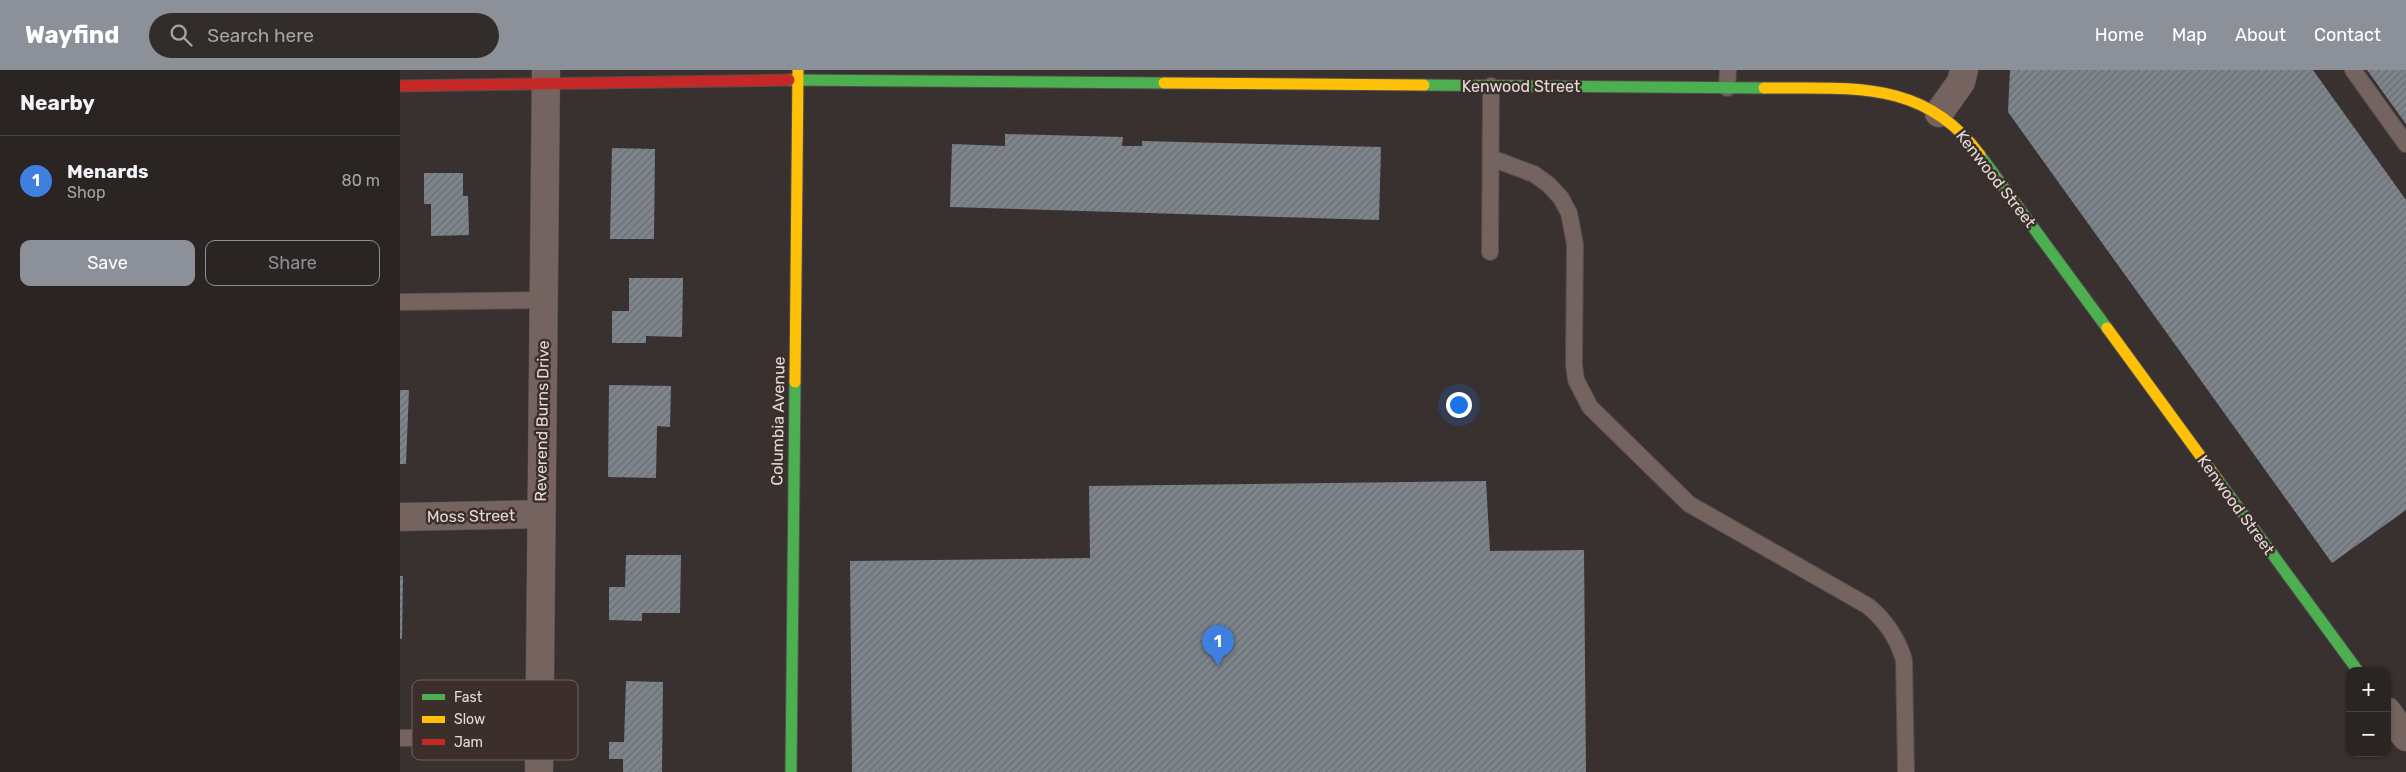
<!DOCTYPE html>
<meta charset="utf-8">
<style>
body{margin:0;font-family:Rubik,sans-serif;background:#322d2b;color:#f1f3f6}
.controls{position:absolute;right:15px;bottom:15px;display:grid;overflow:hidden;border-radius:10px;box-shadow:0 1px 4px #0004}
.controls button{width:45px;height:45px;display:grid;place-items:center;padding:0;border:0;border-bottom:1px solid #464241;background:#2a2523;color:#f1f3f6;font:25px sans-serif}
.you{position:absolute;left:1058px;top:334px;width:18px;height:18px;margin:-12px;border:4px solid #fff;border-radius:50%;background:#1a73e8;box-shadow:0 0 0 8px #1a73e833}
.badge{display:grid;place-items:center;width:32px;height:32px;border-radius:50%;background:#8c9099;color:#fff;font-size:16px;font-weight:700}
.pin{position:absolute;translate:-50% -41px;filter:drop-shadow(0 1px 2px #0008)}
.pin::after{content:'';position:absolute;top:26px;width:18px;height:15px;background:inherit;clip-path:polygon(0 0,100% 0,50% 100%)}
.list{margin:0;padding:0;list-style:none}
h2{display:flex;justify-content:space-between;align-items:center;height:65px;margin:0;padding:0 20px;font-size:21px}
h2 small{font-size:16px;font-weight:400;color:#a5a5a6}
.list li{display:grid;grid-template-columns:32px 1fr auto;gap:15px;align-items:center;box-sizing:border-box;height:90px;padding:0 20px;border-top:1px solid #464241}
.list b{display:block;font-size:19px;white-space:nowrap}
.list p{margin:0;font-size:16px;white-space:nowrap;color:#a5a5a6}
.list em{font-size:16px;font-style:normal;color:#a5a5a6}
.actions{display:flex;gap:10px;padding:15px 20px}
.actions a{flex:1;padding:11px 0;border:1px solid #8c9099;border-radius:10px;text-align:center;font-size:18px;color:#8c9099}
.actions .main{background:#8c9099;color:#fff}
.icon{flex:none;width:28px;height:28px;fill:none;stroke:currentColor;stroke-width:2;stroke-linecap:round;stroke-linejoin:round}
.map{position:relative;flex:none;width:2006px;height:702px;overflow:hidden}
header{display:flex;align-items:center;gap:30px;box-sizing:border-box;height:70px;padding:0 25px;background:#8c9099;color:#fff}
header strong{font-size:24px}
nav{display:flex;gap:28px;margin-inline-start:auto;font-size:18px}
.search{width:350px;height:45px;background:#322d2b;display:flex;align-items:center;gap:12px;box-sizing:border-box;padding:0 18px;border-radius:28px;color:#a5a5a6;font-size:19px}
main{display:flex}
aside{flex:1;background:#2a2523}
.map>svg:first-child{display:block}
.building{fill:url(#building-hatch)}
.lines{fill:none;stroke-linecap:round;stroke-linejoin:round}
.lane-casing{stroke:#534d4b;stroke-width:18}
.street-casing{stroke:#534d4b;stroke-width:29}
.fast-casing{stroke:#534d4b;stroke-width:13}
.slow-casing{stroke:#534d4b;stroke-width:13}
.jam-casing{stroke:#534d4b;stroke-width:13}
.lane{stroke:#74635e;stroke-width:16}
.street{stroke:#74635e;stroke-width:28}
.fast{stroke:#4caf50;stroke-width:11}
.slow{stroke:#ffc107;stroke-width:11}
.jam{stroke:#c62828;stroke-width:11}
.labels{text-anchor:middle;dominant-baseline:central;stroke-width:5;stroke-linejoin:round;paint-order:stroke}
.street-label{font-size:16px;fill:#e4dbd8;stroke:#3c2f2b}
.key{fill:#3c2f2b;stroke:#6e635f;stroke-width:1}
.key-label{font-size:14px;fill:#e4dbd8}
</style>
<header>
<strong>Wayfind</strong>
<div class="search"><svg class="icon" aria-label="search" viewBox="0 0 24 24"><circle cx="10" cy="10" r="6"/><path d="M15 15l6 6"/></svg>Search here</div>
<nav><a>Home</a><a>Map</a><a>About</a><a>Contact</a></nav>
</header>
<main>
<aside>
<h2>Nearby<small></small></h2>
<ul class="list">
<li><span class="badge" style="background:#3f7fe0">1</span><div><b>Menards</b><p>Shop</p></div><em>80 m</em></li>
</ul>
<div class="actions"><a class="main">Save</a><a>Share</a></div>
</aside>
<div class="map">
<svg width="2006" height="702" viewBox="0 0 2006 702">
<defs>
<pattern id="building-hatch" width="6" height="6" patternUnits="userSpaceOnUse" patternTransform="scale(1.25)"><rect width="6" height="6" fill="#7d848b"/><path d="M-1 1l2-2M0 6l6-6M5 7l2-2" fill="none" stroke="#696d71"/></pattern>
</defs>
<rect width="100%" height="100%" fill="#38312f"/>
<!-- building -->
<g class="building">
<path d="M1610 0H1913L2006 130V440L1932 493 1608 42Z"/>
<path d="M1967 0H2006V54Z"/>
<path d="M605 64 723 67 722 76H742V71L981 77 979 150 550 137 552 74 605 76Z"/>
<path d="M212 78 255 79 254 169H210Z"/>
<path d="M24 103H63V126H68L69 165 31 166V134H24Z"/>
<path d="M229 208H283L282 267 246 266V273H212V241H229Z"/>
<path d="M209 315 271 316 270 357 257 356 256 408 208 407Z"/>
<path d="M0 320H9L6 394H0Z"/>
<path d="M1086 411 1090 481 1184 480 1186 702H452L450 491 690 488 689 416Z"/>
<path d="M226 485H281L280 543H242V551L209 550V517H225Z"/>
<path d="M0 506H3L2 569H0Z"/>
<path d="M226 611 263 612 262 702H223V689H209V672H224Z"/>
</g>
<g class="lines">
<defs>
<g id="lane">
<path d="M1953 0 2006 74"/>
<path d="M1327 18 1328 0"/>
<path d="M1091 88 1134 104 1149 115 1161 128 1169 143 1175 174 1174 295 1176 310 1190 337 1289 434 1468 536C1486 551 1497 567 1504 590L1506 702"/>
<path d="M1090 182 1091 16"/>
<path d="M0 232 143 230"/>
<path d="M0 668 139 666"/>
</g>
<g id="street">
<path d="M1539 43 1561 12 1564 0"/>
<path d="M0 447 141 444"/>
<path d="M1987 641 2006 667"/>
<path d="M139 702 146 0"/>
</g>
<g id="fast">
<path d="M389 10 764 13"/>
<path d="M1024 15 1364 18"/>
<path d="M1580 85 1707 258"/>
<path d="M1818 410 1958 601"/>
<path d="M391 702 395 312"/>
</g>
<g id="slow">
<path d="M764 13 1024 15"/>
<path d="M1364 18C1449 19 1524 8 1580 85"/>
<path d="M1707 258 1818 410"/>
<path d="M395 312 398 0"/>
</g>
<path id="jam" d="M0 16 389 10"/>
</defs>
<!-- lane casing -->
<use href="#lane" class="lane-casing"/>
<!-- street casing -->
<use href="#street" class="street-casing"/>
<!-- fast casing -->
<use href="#fast" class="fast-casing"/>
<!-- slow casing -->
<use href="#slow" class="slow-casing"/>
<!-- jam casing -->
<use href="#jam" class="jam-casing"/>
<!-- lane -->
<use href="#lane" class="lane"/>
<!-- street -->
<use href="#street" class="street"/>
<!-- fast -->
<use href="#fast" class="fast"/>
<!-- slow -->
<use href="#slow" class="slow"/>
<!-- jam -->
<use href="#jam" class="jam"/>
</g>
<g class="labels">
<!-- street labels -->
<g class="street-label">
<text x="1121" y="16">Kenwood Street</text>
<text transform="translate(1596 109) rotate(52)">Kenwood Street</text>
<text transform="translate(142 351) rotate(-89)">Reverend Burns Drive</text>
<text transform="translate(378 351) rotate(-89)">Columbia Avenue</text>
<text transform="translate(1836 435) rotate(54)">Kenwood Street</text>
<text transform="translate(71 446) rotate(-1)">Moss Street</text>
</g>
</g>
<!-- legend -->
<rect x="12" y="610" width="166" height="80" rx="8" class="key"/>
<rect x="22" y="624" width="23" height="6" fill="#4caf50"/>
<rect x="22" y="646" width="23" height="7" fill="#ffc107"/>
<rect x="22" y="669" width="23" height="6" fill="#c62828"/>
<g class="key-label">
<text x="54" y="632">Fast</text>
<text x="54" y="654">Slow</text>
<text x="54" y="677">Jam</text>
</g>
</svg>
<div class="controls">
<button>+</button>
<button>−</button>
</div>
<div class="you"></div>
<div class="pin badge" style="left:818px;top:596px;background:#3f7fe0">1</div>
</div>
</main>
